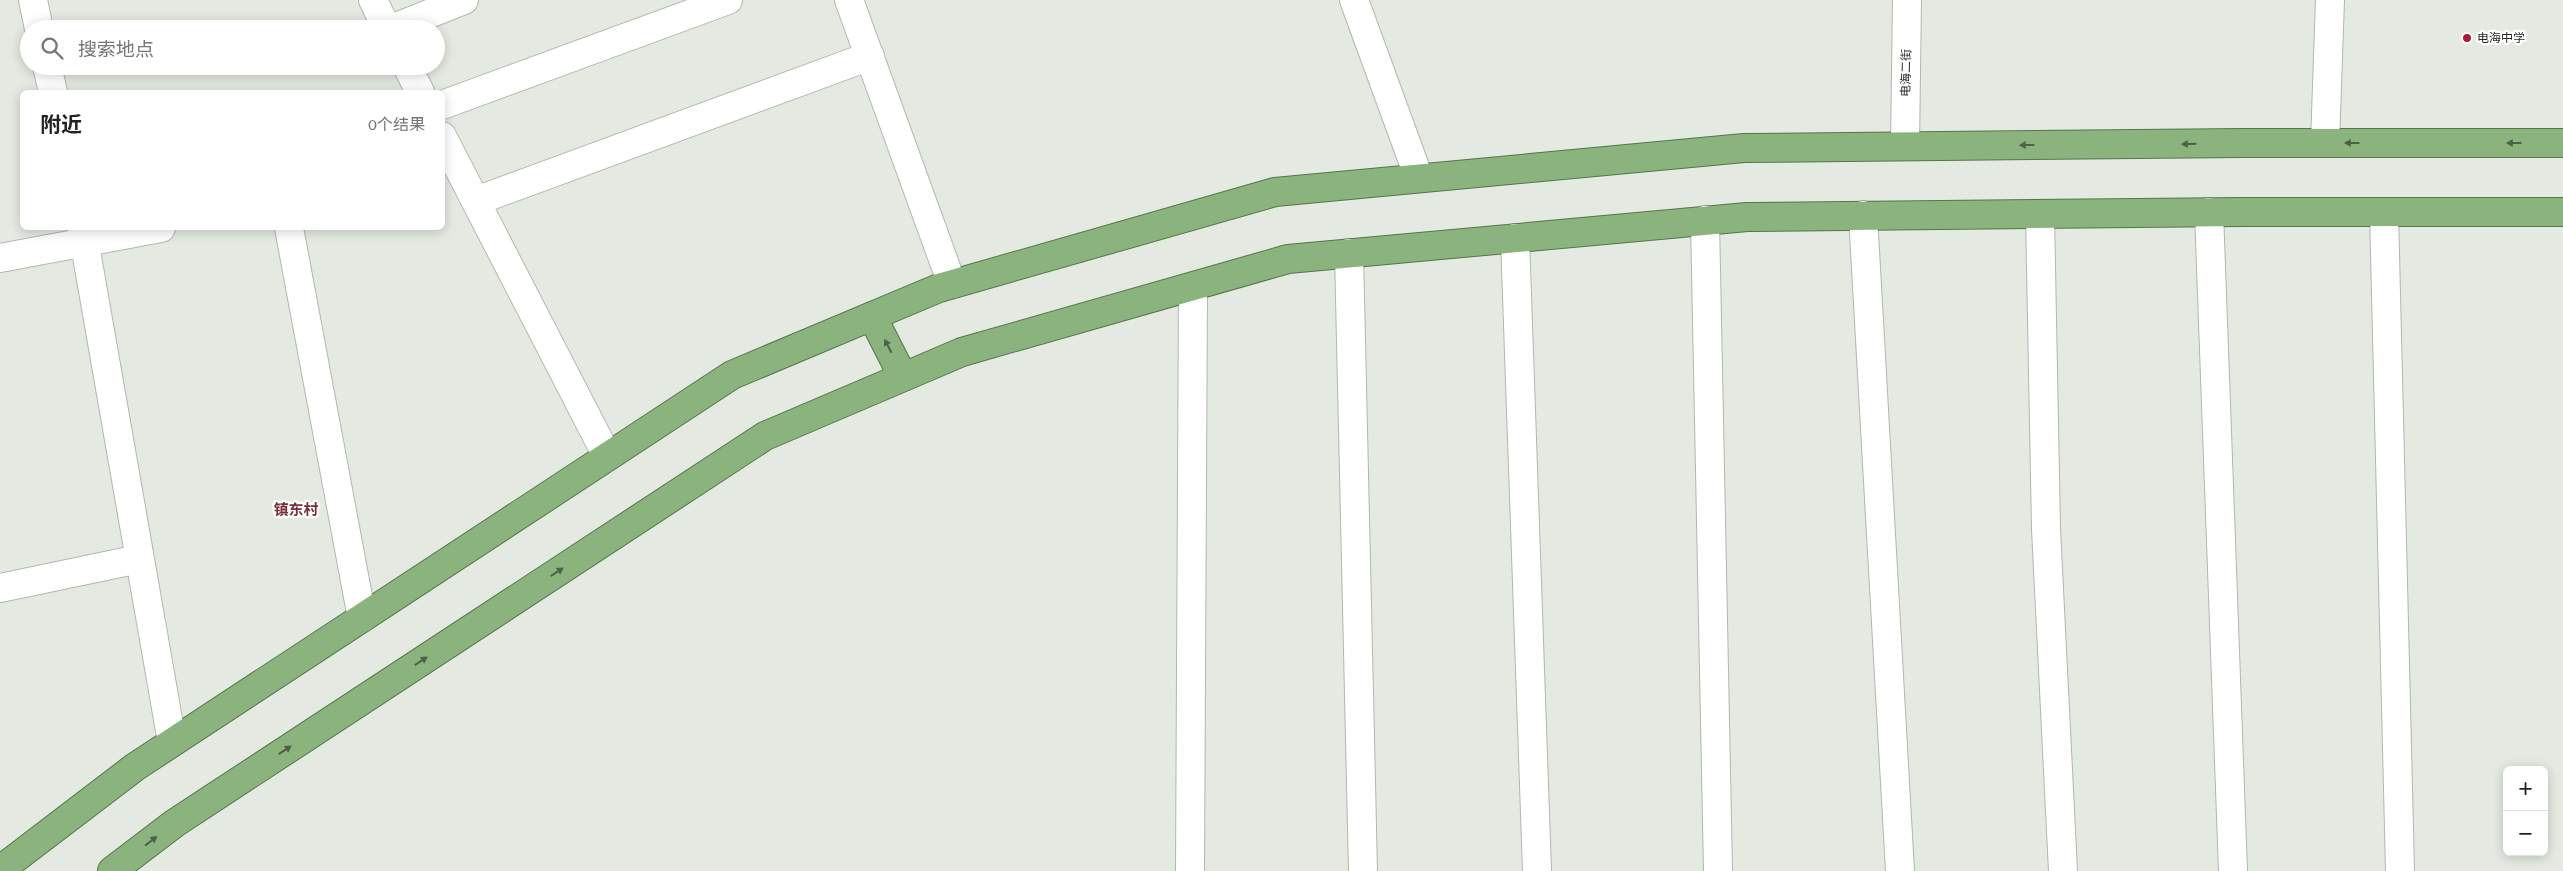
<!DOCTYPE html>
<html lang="zh">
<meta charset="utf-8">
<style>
body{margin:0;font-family:"Roboto Serif","Noto Sans SC",serif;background:#f2f2f2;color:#222}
.controls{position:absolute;right:15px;bottom:15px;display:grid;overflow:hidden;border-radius:8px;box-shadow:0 2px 12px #0003}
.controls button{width:45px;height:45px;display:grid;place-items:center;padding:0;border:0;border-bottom:1px solid #e0e0e0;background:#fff;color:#222;font:25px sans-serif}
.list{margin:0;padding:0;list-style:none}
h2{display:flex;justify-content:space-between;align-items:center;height:65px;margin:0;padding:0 20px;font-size:21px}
h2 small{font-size:16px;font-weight:400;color:#767676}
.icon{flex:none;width:28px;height:28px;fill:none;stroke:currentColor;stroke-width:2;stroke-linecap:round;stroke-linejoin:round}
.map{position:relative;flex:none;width:2563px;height:871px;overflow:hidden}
.search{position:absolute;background:#fff;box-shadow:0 2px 12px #0003;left:20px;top:20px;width:425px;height:55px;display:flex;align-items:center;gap:12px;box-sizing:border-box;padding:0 18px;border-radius:28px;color:#767676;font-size:19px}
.panel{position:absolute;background:#fff;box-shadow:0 2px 12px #0003;left:20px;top:90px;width:425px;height:140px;border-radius:8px}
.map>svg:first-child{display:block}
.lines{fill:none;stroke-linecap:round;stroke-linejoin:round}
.minor-casing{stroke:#b2b7b0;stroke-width:30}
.trunk-casing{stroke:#55764a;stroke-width:30}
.minor{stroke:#fff;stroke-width:28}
.trunk{stroke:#8bb37e;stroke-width:28}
.oneway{fill:#4f6049}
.poi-dot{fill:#ae1a3d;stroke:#fff;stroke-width:2}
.labels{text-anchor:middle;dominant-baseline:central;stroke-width:4.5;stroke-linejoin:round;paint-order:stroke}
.poi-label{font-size:12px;fill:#272926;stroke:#fff;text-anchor:start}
.street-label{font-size:12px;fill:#272926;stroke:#fff}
.quarter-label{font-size:15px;font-weight:bold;fill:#783039;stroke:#fff}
</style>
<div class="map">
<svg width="2563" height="871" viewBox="0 0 2563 871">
<rect width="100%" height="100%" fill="#e4e9e2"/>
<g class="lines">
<defs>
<g id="minor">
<path d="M33 0 39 29"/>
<path d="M373 0 387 29"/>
<path d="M849 0 952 284"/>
<path d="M1354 0 1419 178"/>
<path d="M391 29 464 0"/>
<path d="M47 66 53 92"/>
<path d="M407 66 420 92"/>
<path d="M442 105 728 0"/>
<path d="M442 136 607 456"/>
<path d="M2325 143 2330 0"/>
<path d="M1905 146 1907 0"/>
<path d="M476 201 870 56"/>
<path d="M2209 212 2233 871"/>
<path d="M2384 212 2400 871"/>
<path d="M2040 214 2046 529 2063 871"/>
<path d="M1863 215 1900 871"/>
<path d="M1705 220 1718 871"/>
<path d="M82 228 172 742"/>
<path d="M289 228 362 618"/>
<path d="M1515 238 1537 871"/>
<path d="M1349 253 1363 871"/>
<path d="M0 258 161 228"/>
<path d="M0 588 139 559"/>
<path d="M1190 871 1193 288"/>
</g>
<g id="trunk">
<path d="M872 316 903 377"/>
<path d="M0 870 135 767 732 375 939 288 1275 192 1744 148 2241 143H2563"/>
<path d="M112 871 175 823 765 436 962 352 1288 259 1747 217 2241 212H2563"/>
</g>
</defs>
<!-- minor casing -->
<use href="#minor" class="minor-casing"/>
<!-- trunk casing -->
<use href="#trunk" class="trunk-casing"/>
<!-- minor -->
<use href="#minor" class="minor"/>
<!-- trunk -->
<use href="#trunk" class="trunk"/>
</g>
<!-- one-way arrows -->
<defs><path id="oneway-solid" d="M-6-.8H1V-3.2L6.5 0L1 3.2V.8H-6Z" transform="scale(1.25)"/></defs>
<g class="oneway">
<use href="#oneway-solid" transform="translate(2352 143) rotate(180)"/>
<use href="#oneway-solid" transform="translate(2514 143) rotate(180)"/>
<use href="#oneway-solid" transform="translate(2189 144) rotate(179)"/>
<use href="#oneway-solid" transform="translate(2027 145) rotate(179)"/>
<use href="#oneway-solid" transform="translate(888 346) rotate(-117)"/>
<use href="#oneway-solid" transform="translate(557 572) rotate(-33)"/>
<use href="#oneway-solid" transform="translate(421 661) rotate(-33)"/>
<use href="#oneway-solid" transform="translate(285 750) rotate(-33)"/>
<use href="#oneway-solid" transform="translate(151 841) rotate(-38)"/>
</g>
<!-- markers -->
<circle class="poi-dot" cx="2467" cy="38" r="5"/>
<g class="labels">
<!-- poi labels -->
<g class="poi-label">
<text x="2477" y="38">电海中学</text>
</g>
<!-- street labels -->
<g class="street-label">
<text transform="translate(1906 73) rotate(-89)">电海二街</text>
</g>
<!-- quarter labels -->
<g class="quarter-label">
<text x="296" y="510">镇东村</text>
</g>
</g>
</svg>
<div class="controls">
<button>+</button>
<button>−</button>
</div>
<div class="search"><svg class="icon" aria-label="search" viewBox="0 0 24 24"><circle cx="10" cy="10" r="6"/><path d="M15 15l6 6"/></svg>搜索地点</div>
<section class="panel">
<h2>附近<small>0个结果</small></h2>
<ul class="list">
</ul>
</section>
</div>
